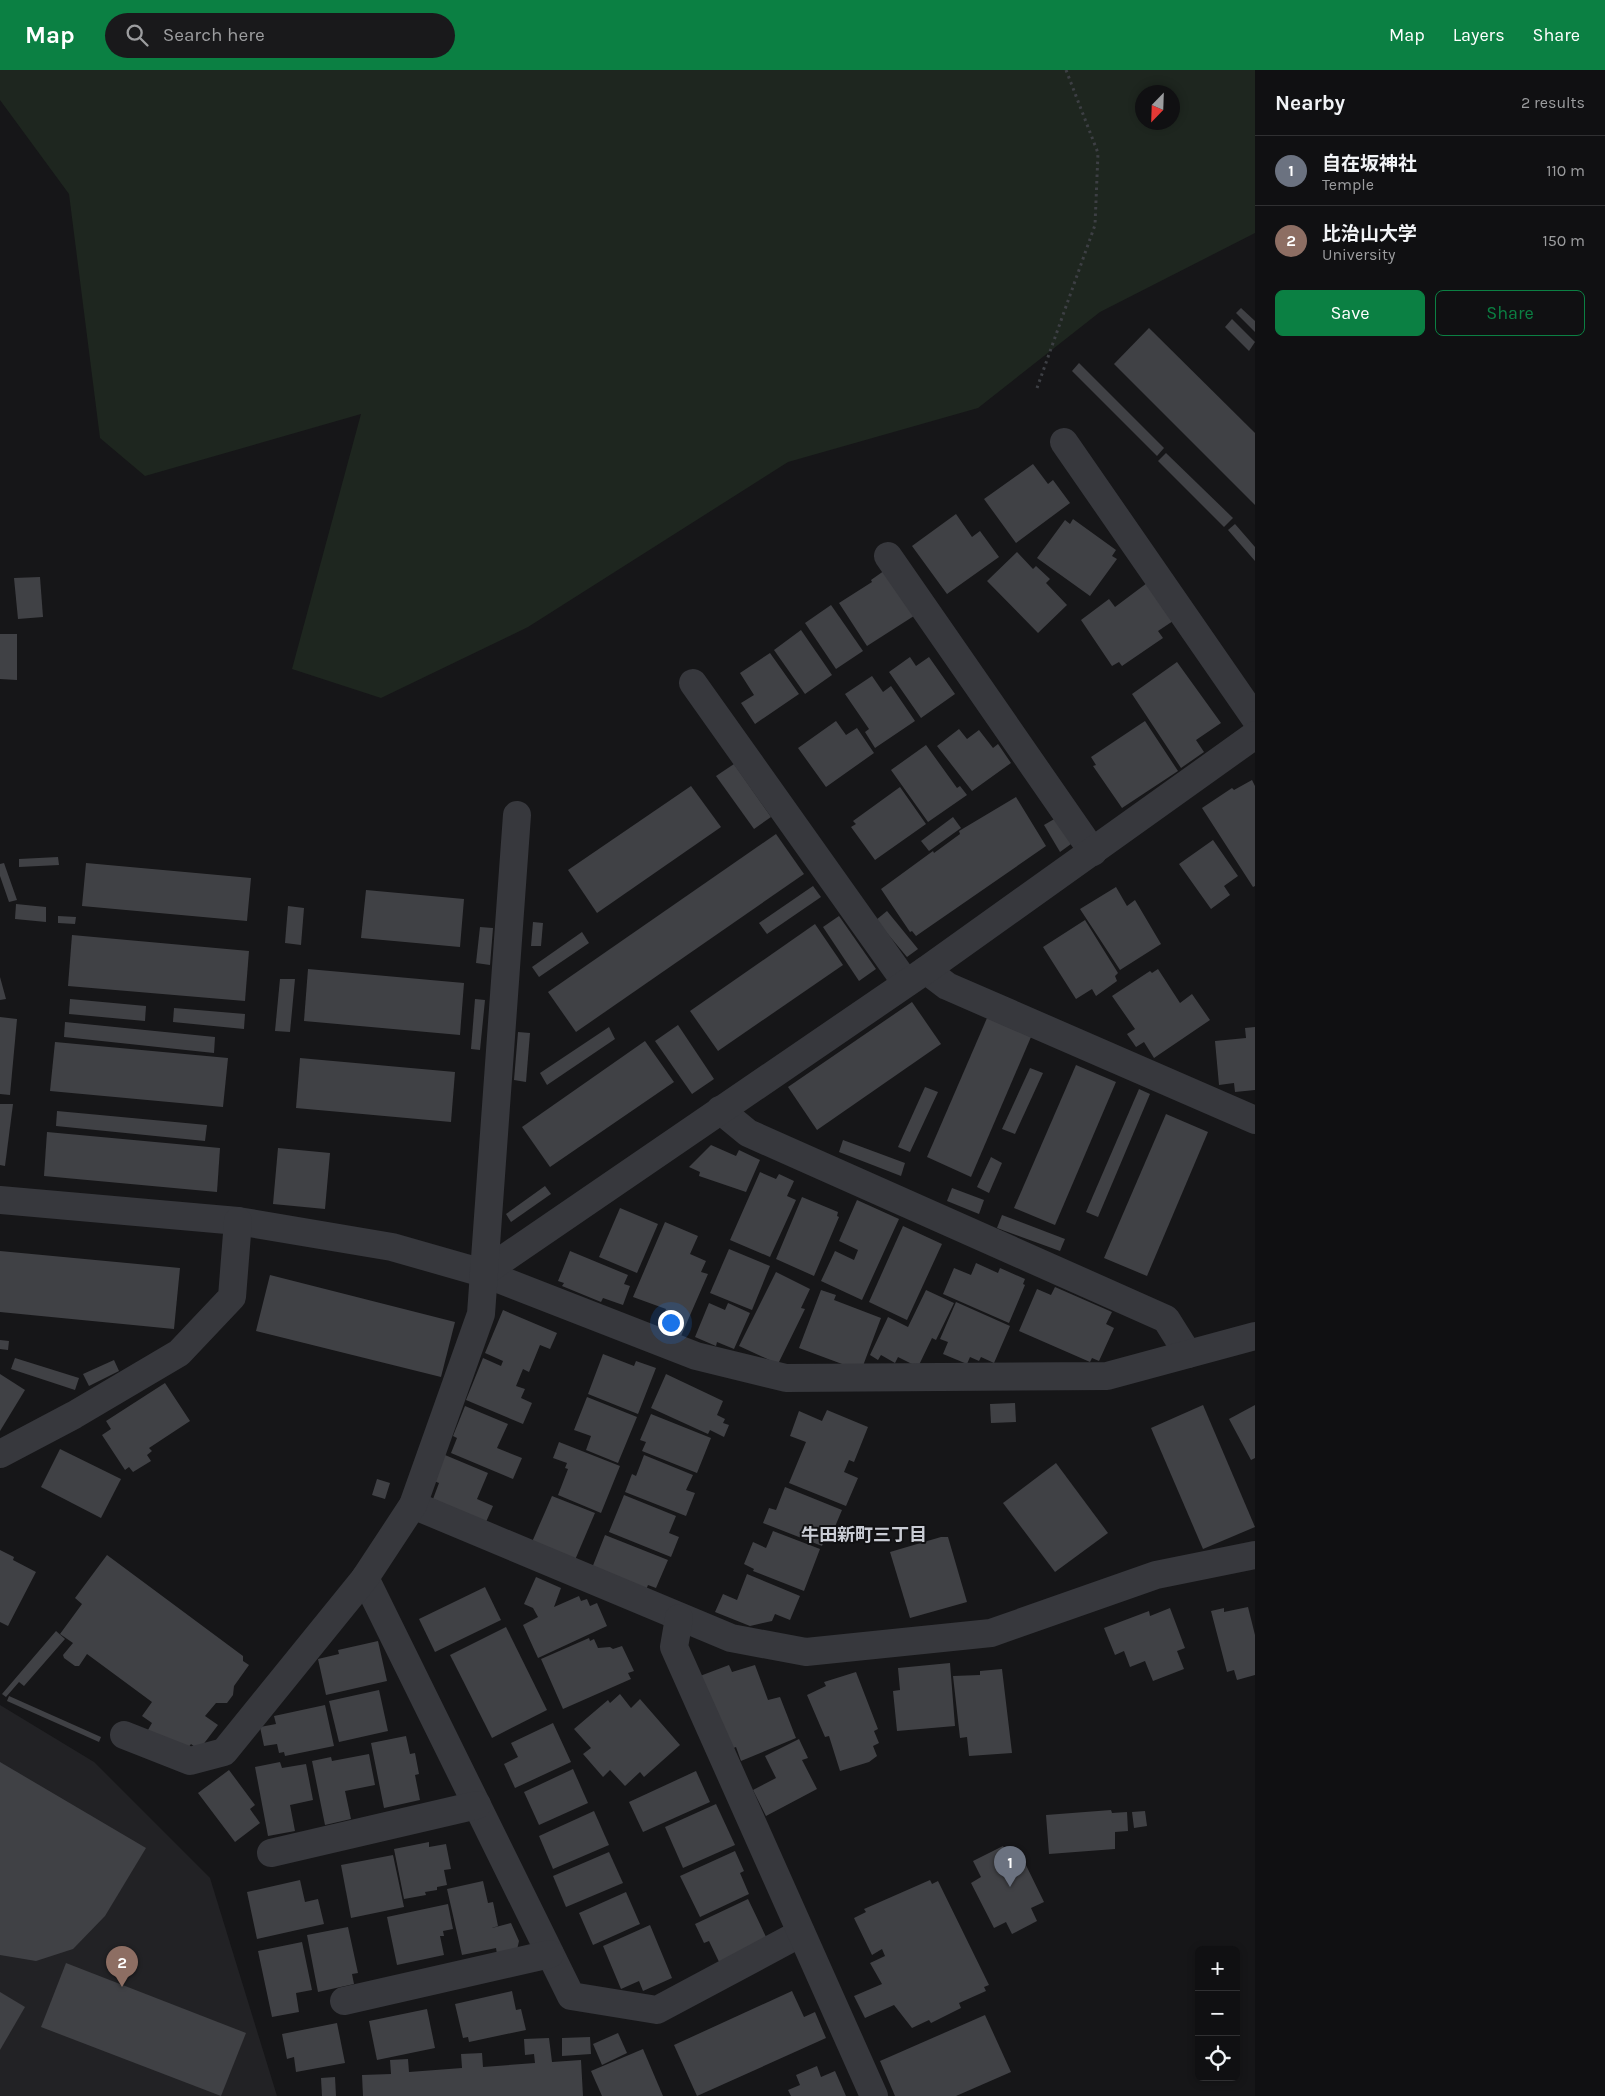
<!DOCTYPE html>
<meta charset="utf-8">
<style>
body{margin:0;font-family:Karla,"Noto Sans JP",sans-serif;background:#19191b;color:#f1f3f6}
.controls{position:absolute;right:15px;bottom:15px;display:grid;overflow:hidden;border-radius:8px;box-shadow:0 2px 8px #0003}
.controls button{width:45px;height:45px;display:grid;place-items:center;padding:0;border:0;border-bottom:1px solid #303032;background:#101012;color:#f1f3f6;font:25px sans-serif}
.compass{position:absolute;left:1135px;top:15px;width:45px;height:45px;border-radius:50%;background:#101012;box-shadow:0 2px 8px #0003;rotate:203deg}
.you{position:absolute;left:670px;top:1252px;width:18px;height:18px;margin:-12px;border:4px solid #fff;border-radius:50%;background:#1a73e8;box-shadow:0 0 0 8px #1a73e833}
.badge{display:grid;place-items:center;width:32px;height:32px;border-radius:50%;background:#0b8043;color:#fff;font-size:16px;font-weight:700}
.pin{position:absolute;translate:-50% -41px;filter:drop-shadow(0 1px 2px #0008)}
.pin::after{content:'';position:absolute;top:26px;width:18px;height:15px;background:inherit;clip-path:polygon(0 0,100% 0,50% 100%)}
.list{margin:0;padding:0;list-style:none}
h2{display:flex;justify-content:space-between;align-items:center;height:65px;margin:0;padding:0 20px;font-size:21px}
h2 small{font-size:16px;font-weight:400;color:#9c9d9f}
.list li{display:grid;grid-template-columns:32px 1fr auto;gap:15px;align-items:center;box-sizing:border-box;height:70px;padding:0 20px;border-top:1px solid #303032}
.list b{display:block;font-size:19px;white-space:nowrap}
.list p{margin:0;font-size:16px;white-space:nowrap;color:#9c9d9f}
.list em{font-size:16px;font-style:normal;color:#9c9d9f}
.actions{display:flex;gap:10px;padding:15px 20px}
.actions a{flex:1;padding:11px 0;border:1px solid #0b8043;border-radius:8px;text-align:center;font-size:18px;color:#0b8043}
.actions .main{background:#0b8043;color:#fff}
.icon{flex:none;width:28px;height:28px;fill:none;stroke:currentColor;stroke-width:2;stroke-linecap:round;stroke-linejoin:round}
.map{position:relative;flex:none;width:1255px;height:2026px;overflow:hidden}
header{display:flex;align-items:center;gap:30px;box-sizing:border-box;height:70px;padding:0 25px;background:#0b8043;color:#fff}
header strong{font-size:24px}
nav{display:flex;gap:28px;margin-inline-start:auto;font-size:18px}
.search{width:350px;height:45px;background:#19191b;display:flex;align-items:center;gap:12px;box-sizing:border-box;padding:0 18px;border-radius:28px;color:#9c9d9f;font-size:19px}
main{display:flex}
aside{flex:1;background:#101012}
.map>svg:first-child{display:block}
.built{fill:#222225}
.green{fill:#1e261f;fill-rule:evenodd}
.building{fill:#404145}
.lines{fill:none;stroke-linecap:round;stroke-linejoin:round}
.path{stroke:#3d3f44;stroke-width:3;stroke-dasharray:2.5 4;stroke-linecap:butt}
.minor{stroke:#37383d;stroke-width:28}
.labels{text-anchor:middle;dominant-baseline:central;stroke-width:4;stroke-linejoin:round;paint-order:stroke}
.neighbourhood-label{font-size:18px;font-weight:bold;fill:#c9ccd4;stroke:#111113}
</style>
<header>
<strong>Map</strong>
<div class="search"><svg class="icon" aria-label="search" viewBox="0 0 24 24"><circle cx="10" cy="10" r="6"/><path d="M15 15l6 6"/></svg>Search here</div>
<nav><a>Map</a><a>Layers</a><a>Share</a></nav>
</header>
<main>
<div class="map">
<svg width="1255" height="2026" viewBox="0 0 1255 2026">
<rect width="100%" height="100%" fill="#161618"/>
<!-- built -->
<path class="built" d="M0 1635 94 1692 210 1808 277 2026H0Z"/>
<!-- green -->
<path class="green" d="M0 0H1255V163L1100 242 978 338 788 392 528 557 381 628 292 599 361 344 145 406 100 368 69 124 0 30ZM1142 22H1172V52H1142Z"/>
<!-- building -->
<g class="building">
<path d="M1241 238 1255 251V262L1236 243Z"/>
<path d="M1232 249 1255 272 1249 281 1225 257Z"/>
<path d="M1149 258 1255 363V435L1114 294Z"/>
<path d="M1079 293 1164 378 1157 386 1072 301Z"/>
<path d="M1166 383 1233 448 1224 457 1158 391Z"/>
<path d="M1033 394 1048 414 1053 410 1070 433 1016 473 984 429Z"/>
<path d="M956 444 972 467 980 461 999 487 947 524 912 476Z"/>
<path d="M1073 449 1116 480 1112 486 1117 489 1090 526 1037 488 1065 450 1070 454Z"/>
<path d="M1235 454 1255 477V491L1228 460Z"/>
<path d="M1017 482 1033 499 1036 496 1050 509 1046 513 1067 535 1038 563 987 511Z"/>
<path d="M888 498 917 544 867 576 839 533 872 512 871 510Z"/>
<path d="M40 507 43 547 18 549 14 508Z"/>
<path d="M1147 513 1173 551 1158 561 1163 568 1122 596 1119 592 1112 596 1081 550 1109 529 1115 537Z"/>
<path d="M831 535 863 581 836 599 805 553Z"/>
<path d="M801 560 832 605 805 624 774 580Z"/>
<path d="M0 564H17V610L0 609Z"/>
<path d="M770 583 799 624 755 654 741 633 754 625 740 603Z"/>
<path d="M910 587 916 596 929 587 955 624 921 648 889 602Z"/>
<path d="M1177 592 1221 653 1196 670 1204 682 1181 698 1132 624Z"/>
<path d="M872 606 883 622 891 616 915 651 875 678 865 662 869 659 845 624Z"/>
<path d="M836 651 846 665 857 658 874 683 826 717 798 678Z"/>
<path d="M1145 651 1178 701 1122 738 1093 696 1096 695 1091 687Z"/>
<path d="M959 659 967 669 979 660 993 678 998 674 1011 693 972 721 937 676Z"/>
<path d="M926 675 957 718 960 716 967 725 928 752 891 700Z"/>
<path d="M734 694 771 747 754 759 716 706Z"/>
<path d="M1252 710 1255 716V816L1253 817 1202 738 1232 718 1234 720Z"/>
<path d="M691 716 721 757 597 843 568 800Z"/>
<path d="M900 717 926 754 875 790 851 757 856 754 853 751Z"/>
<path d="M1016 727 1046 776 916 866 912 861 910 862 881 819 933 781 934 783 960 764 959 761Z"/>
<path d="M953 747 961 758 929 781 921 771Z"/>
<path d="M1056 748 1071 774 1060 782 1044 755Z"/>
<path d="M776 764 804 804 576 962 548 922Z"/>
<path d="M1213 770 1238 806 1224 816 1230 825 1211 839 1179 794Z"/>
<path d="M58 787 59 795 19 797V789Z"/>
<path d="M4 793 17 830 9 832 0 806V794Z"/>
<path d="M86 793 251 808 247 851 82 836Z"/>
<path d="M813 816 821 827 767 864 759 853Z"/>
<path d="M1116 817 1127 836 1135 830 1161 874 1120 900 1080 839Z"/>
<path d="M366 820 464 829 460 877 361 868Z"/>
<path d="M16 834 46 837V852L15 849Z"/>
<path d="M288 836 304 838 301 875 285 873Z"/>
<path d="M887 841 918 879 907 887 876 850Z"/>
<path d="M58 846 76 847 75 854 58 853Z"/>
<path d="M839 846 876 899 859 911 823 857Z"/>
<path d="M1085 850 1118 903 1115 906 1117 911 1096 926 1092 919 1076 929 1043 877Z"/>
<path d="M533 852 543 853 541 876H531Z"/>
<path d="M815 854 843 895 718 981 690 941Z"/>
<path d="M480 857 493 858 490 895 476 893Z"/>
<path d="M582 862 589 873 539 907 532 897Z"/>
<path d="M72 865 249 881 245 931 68 916Z"/>
<path d="M308 899 464 913 460 965 304 951Z"/>
<path d="M1158 899 1180 933 1192 924 1210 950 1154 988 1144 972 1136 977 1127 964 1135 959 1112 926 1150 901 1152 903Z"/>
<path d="M0 907 6 929 0 930Z"/>
<path d="M280 909H295L290 962 275 961Z"/>
<path d="M70 929 146 936 145 951 69 944Z"/>
<path d="M475 929 485 930 480 980 471 979Z"/>
<path d="M912 932 941 974 817 1060 788 1017Z"/>
<path d="M174 938 245 944 244 959 173 952Z"/>
<path d="M0 947 17 949 10 1025 0 1024Z"/>
<path d="M987 948 1031 967 971 1107 927 1087Z"/>
<path d="M65 952 215 967 214 983 64 967Z"/>
<path d="M678 955 714 1009 692 1024 655 971Z"/>
<path d="M609 957 615 969 547 1015 540 1003Z"/>
<path d="M1255 957V1020L1235 1022 1234 1013 1219 1015 1215 971 1246 968 1245 958Z"/>
<path d="M518 962 530 963 526 1012 514 1010Z"/>
<path d="M645 971 674 1012 550 1097 522 1057Z"/>
<path d="M55 972 228 988 223 1037 50 1021Z"/>
<path d="M300 988 455 1002 451 1052 296 1038Z"/>
<path d="M1076 995 1116 1012 1055 1155 1014 1138Z"/>
<path d="M1030 998 1043 1003 1015 1064 1002 1059Z"/>
<path d="M925 1017 938 1022 910 1082 898 1077Z"/>
<path d="M1139 1019 1150 1024 1098 1147 1086 1142Z"/>
<path d="M0 1034H13L5 1096 0 1095Z"/>
<path d="M57 1041 207 1055 205 1071 56 1056Z"/>
<path d="M1166 1044 1208 1062 1147 1206 1104 1188Z"/>
<path d="M47 1062 220 1078 217 1122 44 1106Z"/>
<path d="M843 1070 905 1093 901 1106 839 1082Z"/>
<path d="M711 1075 736 1086 739 1080 760 1090 746 1122 699 1106 700 1102 689 1097Z"/>
<path d="M278 1078 330 1083 325 1139 273 1134Z"/>
<path d="M991 1087 1002 1093 989 1123 977 1117Z"/>
<path d="M760 1102 776 1109 779 1104 794 1111 787 1126 796 1130 770 1187 730 1170Z"/>
<path d="M545 1116 551 1124 511 1152 506 1144Z"/>
<path d="M952 1118 984 1130 979 1144 947 1131Z"/>
<path d="M802 1127 838 1142 837 1146 839 1147 814 1206 776 1189Z"/>
<path d="M857 1130 899 1149 862 1230 821 1211 835 1181 854 1190 858 1180 839 1171Z"/>
<path d="M620 1138 658 1154 637 1203 599 1187Z"/>
<path d="M1002 1145 1065 1169 1060 1181 997 1158Z"/>
<path d="M665 1152 698 1166 690 1184 706 1191 701 1202 708 1204 681 1266 659 1257 666 1239 633 1227Z"/>
<path d="M903 1156 942 1174 907 1250 869 1232Z"/>
<path d="M729 1179 770 1196 752 1240 710 1223Z"/>
<path d="M0 1181 180 1198 174 1259 0 1242Z"/>
<path d="M570 1181 628 1205 624 1214 630 1216 623 1235 603 1228 601 1232 562 1216 564 1213 558 1211Z"/>
<path d="M976 1193 998 1203 1000 1198 1025 1209 1023 1214 1025 1215 1009 1253 943 1224 954 1198 971 1205Z"/>
<path d="M776 1202 810 1219 801 1238 805 1239 778 1294 739 1276Z"/>
<path d="M270 1205 455 1252 441 1307 256 1261Z"/>
<path d="M1055 1217 1112 1242 1106 1254 1114 1258 1099 1291 1092 1288 1090 1292 1019 1261 1037 1219 1051 1225Z"/>
<path d="M821 1220 836 1225 834 1230 881 1248 861 1301 799 1278Z"/>
<path d="M926 1220 954 1233 936 1270 932 1268 918 1297 898 1287 895 1293 881 1285 878 1290 870 1285 888 1247 908 1257Z"/>
<path d="M956 1232 1010 1256 994 1293 981 1287 979 1291 970 1287 967 1294 943 1284 948 1272 940 1269Z"/>
<path d="M709 1233 725 1240 728 1233 750 1243 734 1279 717 1272 716 1276 695 1267Z"/>
<path d="M503 1240 557 1263 550 1279 540 1275 529 1302 523 1299 516 1316 525 1319 521 1328 532 1333 523 1354 466 1330 483 1288 501 1296 503 1291 485 1283Z"/>
<path d="M0 1270 9 1271 8 1280 0 1279Z"/>
<path d="M603 1284 634 1296 636 1291 656 1298 638 1344 588 1324Z"/>
<path d="M15 1288 79 1308 75 1320 11 1299Z"/>
<path d="M114 1290 119 1301 89 1316 83 1304Z"/>
<path d="M0 1304 25 1320 0 1361Z"/>
<path d="M666 1304 723 1331 717 1345 725 1349 723 1353 729 1355 724 1367 710 1360 708 1364 651 1338Z"/>
<path d="M165 1313 190 1351 149 1378 152 1381 147 1385 151 1391 133 1402 129 1397 125 1400 102 1365 111 1359 106 1351Z"/>
<path d="M587 1327 637 1347 618 1393 586 1380 591 1366 574 1360Z"/>
<path d="M1015 1333 1016 1352 991 1353 990 1334Z"/>
<path d="M1203 1335 1255 1457 1203 1479 1151 1358Z"/>
<path d="M1255 1335V1388L1251 1390 1229 1349Z"/>
<path d="M465 1336 508 1354 497 1378 522 1388 513 1409 451 1383 457 1368 453 1366Z"/>
<path d="M827 1340 868 1357 854 1392 849 1390 844 1402 858 1408 846 1436 789 1413 806 1372 790 1366 799 1341 822 1351Z"/>
<path d="M651 1344 711 1368 697 1403 642 1381 646 1372 640 1370Z"/>
<path d="M559 1372 620 1396 601 1443 558 1425 568 1399 565 1398 567 1393 553 1388Z"/>
<path d="M60 1379 121 1409 101 1448 41 1417Z"/>
<path d="M445 1385 488 1403 477 1429 493 1436 486 1452 433 1429 439 1413 434 1411Z"/>
<path d="M644 1385 693 1405 686 1420 695 1423 686 1446 625 1422 632 1404 636 1406Z"/>
<path d="M1056 1393 1108 1463 1055 1502 1003 1433Z"/>
<path d="M377 1409 390 1413 385 1429 372 1425Z"/>
<path d="M785 1417 842 1440 834 1459 829 1457 822 1476 763 1453 769 1438 776 1440Z"/>
<path d="M624 1425 676 1446 669 1463 679 1467 671 1487 609 1462Z"/>
<path d="M552 1426 595 1443 575 1490 532 1472Z"/>
<path d="M773 1461 820 1479 804 1521 753 1501 754 1499 744 1494 753 1472 766 1478Z"/>
<path d="M605 1465 668 1490 656 1518 648 1515 646 1520 592 1498Z"/>
<path d="M941 1467H948L967 1532 910 1548 890 1482Z"/>
<path d="M0 1480 14 1487 13 1490 36 1502 8 1556 0 1552Z"/>
<path d="M107 1485 243 1586V1591L249 1595 234 1616 233 1625 227 1633H216L205 1646 218 1655 199 1680 191 1674 185 1682 145 1665 152 1653 142 1646 152 1632 87 1584 79 1596H75L64 1588 63 1585 73 1573 60 1564 82 1534 75 1528Z"/>
<path d="M747 1504 800 1526 790 1550 775 1544 772 1551 750 1556 715 1542 723 1524 737 1530Z"/>
<path d="M536 1507 561 1518 554 1537 579 1526 581 1531 587 1529 590 1536 597 1533 607 1556 538 1588 523 1555 538 1547 533 1538 524 1534Z"/>
<path d="M485 1517 501 1550 435 1582 419 1549Z"/>
<path d="M1248 1537 1255 1565V1605L1237 1610 1234 1600 1227 1602 1211 1541 1224 1538V1542Z"/>
<path d="M1170 1538 1185 1578 1177 1581 1184 1599 1153 1611 1145 1591 1130 1597 1124 1581 1115 1585 1104 1558 1149 1541 1150 1546Z"/>
<path d="M506 1557 547 1640 492 1668 450 1585Z"/>
<path d="M56 1561 65 1569 24 1616 19 1612 6 1627 2 1624Z"/>
<path d="M589 1568 590 1571 594 1569 598 1578 610 1577 613 1579 622 1576 634 1601 628 1603 631 1609 563 1639 541 1589Z"/>
<path d="M378 1571 387 1611 326 1625 318 1589 339 1584 338 1580Z"/>
<path d="M950 1593 955 1656 897 1661 893 1621 900 1620 898 1598Z"/>
<path d="M729 1595 732 1602 755 1595 768 1630 780 1627 796 1668 741 1691 736 1677 729 1680 700 1606Z"/>
<path d="M1002 1599 1012 1683 969 1686 967 1667 960 1668 953 1606 980 1605V1601Z"/>
<path d="M856 1602 878 1659 874 1661 879 1673 873 1676 877 1686 869 1692 840 1701 829 1666 825 1667 807 1625 826 1616 824 1612Z"/>
<path d="M379 1620 388 1661 339 1672 329 1631Z"/>
<path d="M620 1624 631 1638 640 1629 680 1675 644 1707 640 1702 625 1716 610 1700 603 1707 583 1684 591 1678 574 1659 608 1630 610 1633Z"/>
<path d="M9 1626 101 1667 99 1672 7 1631Z"/>
<path d="M325 1635 334 1676 285 1686 284 1682 279 1683 277 1674 264 1676 260 1657 276 1654 274 1646Z"/>
<path d="M553 1653 571 1692 515 1718 504 1694 518 1687 511 1673Z"/>
<path d="M406 1666 410 1684 415 1683 419 1704 415 1705 420 1730 384 1738 371 1673Z"/>
<path d="M799 1669 808 1688 802 1690 817 1719 766 1746 753 1720 776 1708 765 1686Z"/>
<path d="M369 1684 375 1715 345 1721 351 1749 325 1755 312 1691 331 1687 332 1691Z"/>
<path d="M0 1692 146 1778 105 1846 73 1879 36 1891 0 1885Z"/>
<path d="M280 1692 282 1698 306 1694 313 1730 290 1735 295 1761 268 1766 255 1697Z"/>
<path d="M573 1699 588 1733 539 1755 524 1722Z"/>
<path d="M229 1700 255 1735 250 1739 260 1753 235 1772 198 1723Z"/>
<path d="M696 1701 710 1732 643 1762 629 1732Z"/>
<path d="M716 1734 735 1775 683 1798 665 1757Z"/>
<path d="M1111 1740 1112 1743 1127 1742 1128 1761 1115 1762V1779L1049 1784 1046 1745Z"/>
<path d="M594 1741 609 1775 553 1799 539 1766Z"/>
<path d="M1145 1741 1147 1756 1134 1758 1132 1742Z"/>
<path d="M429 1772V1777L446 1774 451 1799 444 1800 447 1815 437 1817V1820L425 1822 426 1825 404 1829 394 1779Z"/>
<path d="M1003 1776 1011 1792 1022 1787 1044 1832 1031 1838 1037 1851 1012 1864 1006 1852 994 1858 971 1813 981 1807 973 1791Z"/>
<path d="M735 1781 744 1801 740 1803 749 1824 700 1847 680 1806Z"/>
<path d="M609 1782 623 1813 566 1837 553 1806Z"/>
<path d="M393 1785 404 1837 351 1848 341 1795Z"/>
<path d="M300 1810 305 1832 318 1829 324 1854 257 1869 247 1822Z"/>
<path d="M930 1810 932 1814 938 1811 989 1915 984 1917 986 1921 959 1933 961 1938 931 1953 929 1950 912 1958 894 1935 865 1948 854 1926 882 1914 870 1893 885 1886 882 1879 872 1885 854 1848 866 1842 864 1839Z"/>
<path d="M483 1811 488 1833 493 1832 498 1856 492 1858 511 1853 519 1871 517 1880 497 1884 496 1878 462 1885 447 1819Z"/>
<path d="M626 1822 640 1854 593 1875 579 1843Z"/>
<path d="M748 1829 768 1871 720 1894 709 1871 704 1873 695 1854Z"/>
<path d="M448 1834 453 1859 443 1861 444 1866H440L444 1885 397 1895 387 1847Z"/>
<path d="M650 1855 672 1908 643 1921 639 1911 621 1919 603 1876Z"/>
<path d="M348 1857 358 1903 352 1904 354 1914 318 1922 307 1865Z"/>
<path d="M302 1872 312 1920 296 1923 299 1942 272 1947 258 1881Z"/>
<path d="M66 1893 246 1963 221 2026 41 1957Z"/>
<path d="M512 1921 516 1940 521 1939 526 1960 469 1972 468 1967 463 1968 455 1934Z"/>
<path d="M792 1921 804 1947 815 1942 826 1968 697 2026 674 1975Z"/>
<path d="M0 1922 25 1937 0 1980Z"/>
<path d="M427 1939 435 1978 377 1990 369 1951Z"/>
<path d="M985 1945 1011 2002 956 2026H895L880 1991Z"/>
<path d="M337 1953 345 1993 296 2002 294 1987 287 1989 282 1964Z"/>
<path d="M618 1963 627 1983 602 1995 593 1974Z"/>
<path d="M590 1967 591 1984 562 1986V1968Z"/>
<path d="M549 1968 552 1992 581 1990 583 2026H363L362 2005 391 2004 390 1990 408 1989 409 2002 462 1998 461 1984 482 1983 483 1997 535 1993 534 1984 525 1985 524 1969Z"/>
<path d="M643 1979 663 2026H602L591 2001Z"/>
<path d="M817 1996 821 2007 835 2001 846 2026H791L788 2020 800 2015 796 2005Z"/>
<path d="M335 2007 336 2026H322L321 2008Z"/>
</g>
<g class="lines">
<!-- path -->
<path class="path" d="M1037 318 1095 155 1098 83 1066 0"/>
<!-- minor -->
<g class="minor">
<path d="M1064 372 1255 648"/>
<path d="M888 486 1093 782"/>
<path d="M693 613 906 913"/>
<path d="M926 900 947 916 1255 1050"/>
<path d="M720 1040 748 1063 1166 1249 1188 1284"/>
<path d="M0 1130 238 1151 392 1177 483 1203 696 1286 786 1308 1107 1306 1255 1266"/>
<path d="M483 1203 926 900 1255 665"/>
<path d="M0 1384 74 1345 179 1283 232 1227 238 1151"/>
<path d="M413 1435 731 1568 806 1582 991 1563 1156 1505 1255 1485"/>
<path d="M365 1508 571 1926 657 1940 801 1863"/>
<path d="M679 1548 674 1577 874 2026"/>
<path d="M124 1665 190 1691 224 1682 365 1508 413 1435 481 1244 517 745"/>
<path d="M271 1783 477 1735"/>
<path d="M344 1931 550 1884"/>
</g>
</g>
<g class="labels">
<!-- neighbourhood labels -->
<g class="neighbourhood-label">
<text x="864" y="1465">牛田新町三丁目</text>
</g>
</g>
</svg>
<div class="controls">
<button>+</button>
<button>−</button>
<button><svg class="icon" aria-label="locate" viewBox="0 0 24 24"><circle cx="12" cy="12" r="6"/><path d="M12 2v4M12 18v4M2 12h4M18 12h4"/></svg></button>
</div>
<svg class="compass" viewBox="-18 -18 36 36"><path d="M0-13l5 13h-10z" fill="#e53935"/><path d="M0 13l5-13h-10z" fill="#9c9d9f"/></svg>
<div class="you"></div>
<div class="pin badge" style="left:1010px;top:1817px;background:#6b7280">1</div>
<div class="pin badge" style="left:122px;top:1917px;background:#8d6e63">2</div>
</div>
<aside>
<h2>Nearby<small>2 results</small></h2>
<ul class="list">
<li><span class="badge" style="background:#6b7280">1</span><div><b>自在坂神社</b><p>Temple</p></div><em>110 m</em></li>
<li><span class="badge" style="background:#8d6e63">2</span><div><b>比治山大学</b><p>University</p></div><em>150 m</em></li>
</ul>
<div class="actions"><a class="main">Save</a><a>Share</a></div>
</aside>
</main>
